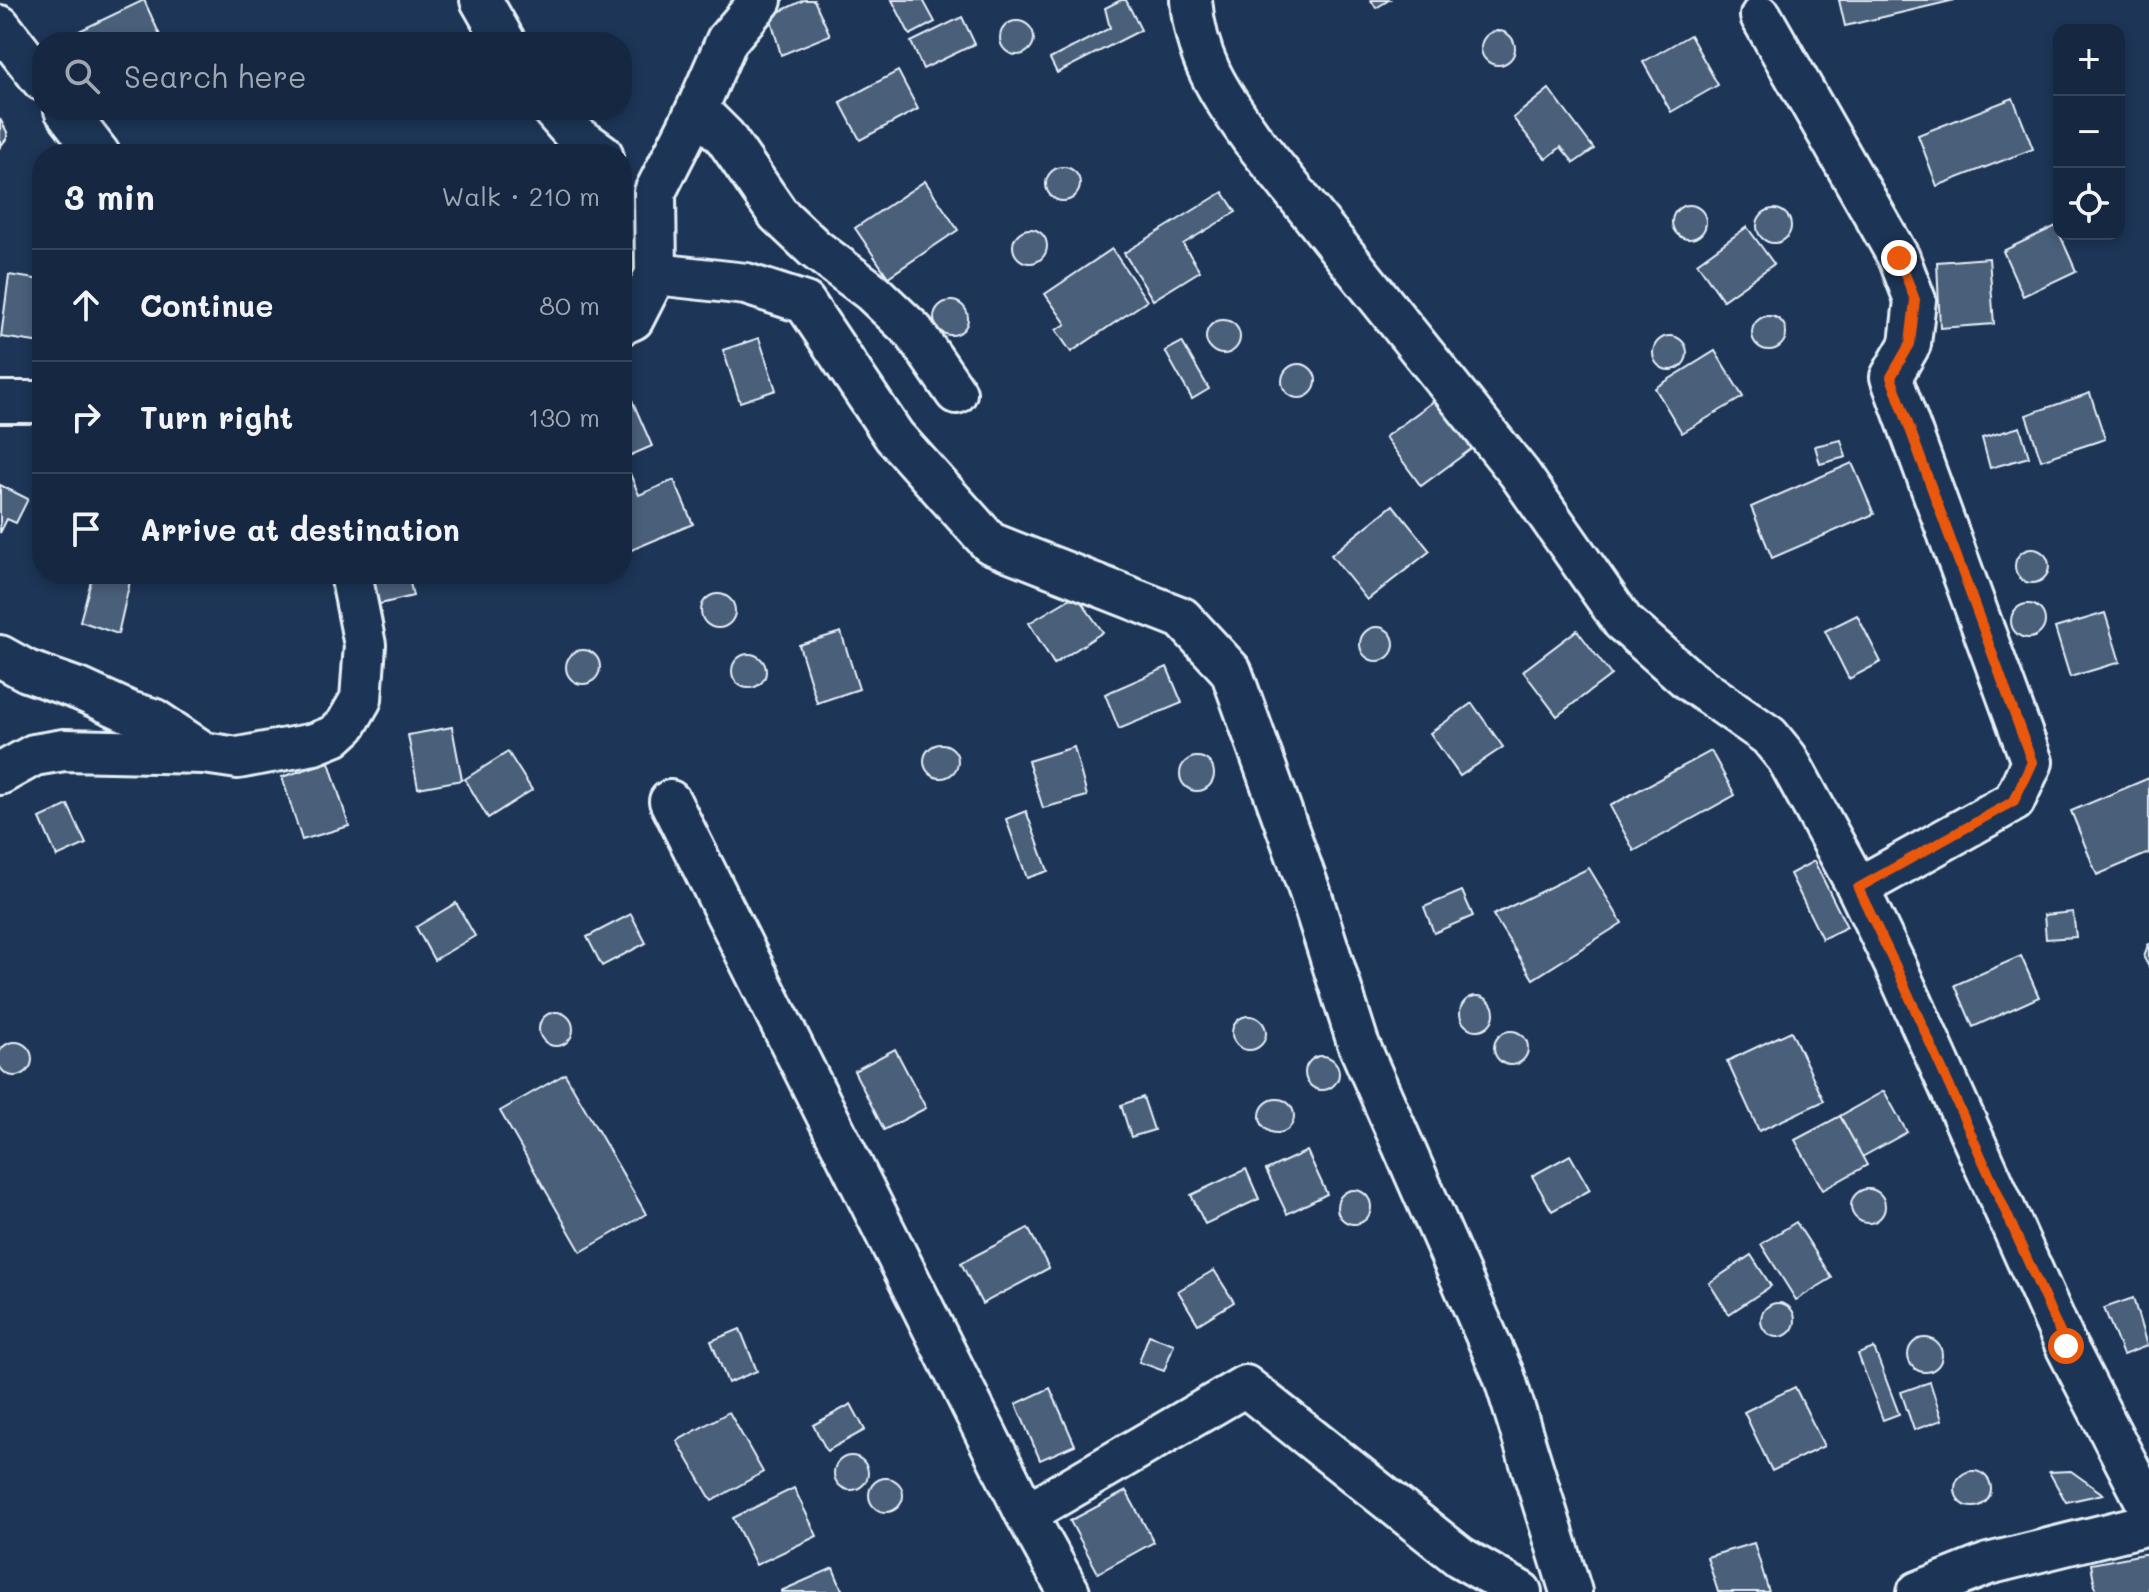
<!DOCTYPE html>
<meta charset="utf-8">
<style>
body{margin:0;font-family:Mali,sans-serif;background:#23344c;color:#f1f3f6}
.controls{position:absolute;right:24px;top:24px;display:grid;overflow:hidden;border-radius:16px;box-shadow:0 4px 12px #0003}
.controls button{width:72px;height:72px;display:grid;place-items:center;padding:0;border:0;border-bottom:2px solid #35445a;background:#162841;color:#f1f3f6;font:40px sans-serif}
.stop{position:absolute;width:24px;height:24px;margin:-18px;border:6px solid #ea580c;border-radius:50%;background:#fff}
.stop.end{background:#ea580c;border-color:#fff;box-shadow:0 2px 8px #0008}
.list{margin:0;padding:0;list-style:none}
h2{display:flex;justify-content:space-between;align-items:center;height:104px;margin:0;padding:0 32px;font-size:34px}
h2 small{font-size:26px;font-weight:400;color:#9ea6b1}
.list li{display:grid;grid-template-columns:52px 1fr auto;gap:24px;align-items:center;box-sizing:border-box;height:112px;padding:0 32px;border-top:2px solid #35445a}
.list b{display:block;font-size:30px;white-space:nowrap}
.list em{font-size:26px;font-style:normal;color:#9ea6b1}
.icon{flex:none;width:44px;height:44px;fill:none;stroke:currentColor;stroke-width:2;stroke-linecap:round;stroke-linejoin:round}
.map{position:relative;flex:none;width:2149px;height:1592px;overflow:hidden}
.search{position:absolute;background:#162841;box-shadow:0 4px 12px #0003;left:32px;top:32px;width:600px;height:88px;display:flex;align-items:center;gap:20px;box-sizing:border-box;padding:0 28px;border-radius:32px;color:#9ea6b1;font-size:30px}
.panel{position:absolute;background:#162841;box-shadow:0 4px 12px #0003;left:32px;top:144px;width:600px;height:440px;border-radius:32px}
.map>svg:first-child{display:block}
.building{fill:#495e7a;stroke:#e8f1f8;stroke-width:2}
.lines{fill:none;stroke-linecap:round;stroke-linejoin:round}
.minor-casing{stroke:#e8f1f8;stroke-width:46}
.minor{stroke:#1d3557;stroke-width:40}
.route{stroke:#ea580c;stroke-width:10}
</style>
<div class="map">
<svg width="2149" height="1592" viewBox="0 0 2149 1592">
<rect width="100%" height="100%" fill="#1d3557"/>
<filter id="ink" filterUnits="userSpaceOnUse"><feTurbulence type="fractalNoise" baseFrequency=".0125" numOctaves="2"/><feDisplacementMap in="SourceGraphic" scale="16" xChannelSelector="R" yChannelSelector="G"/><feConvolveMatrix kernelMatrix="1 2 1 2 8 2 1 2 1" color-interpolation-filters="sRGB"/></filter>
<g filter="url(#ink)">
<!-- building -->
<g class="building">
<path d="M144 0 163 42H81L77 32Z"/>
<path d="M804 0H814L830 35 781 55 770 16Z"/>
<path d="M892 0H923L935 22 910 35Z"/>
<path d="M1121 0H1126L1141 30 1057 73 1050 59 1110 28 1105 8Z"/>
<path d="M1371 0H1389L1376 8Z"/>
<path d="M1839 0H1955L1845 26Z"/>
<path d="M962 17 975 44 923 69 911 42Z"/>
<circle cx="1017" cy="38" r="17"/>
<circle cx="1498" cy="48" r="17"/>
<path d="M1690 35 1718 85 1671 112 1643 62Z"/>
<path d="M898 71 918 109 860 140 840 102Z"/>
<path d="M1549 89 1594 149 1574 163 1561 147 1546 159 1513 118Z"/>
<path d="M2013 98 2033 149 1937 186 1918 135Z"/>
<path d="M0 119 7 132V138L0 147Z"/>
<circle cx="1063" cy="184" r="17"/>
<path d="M925 181 958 230 888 277 855 228Z"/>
<path d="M1223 192 1236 212 1183 244 1200 271 1153 300 1124 253Z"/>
<circle cx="1689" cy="222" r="17"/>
<circle cx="1774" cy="226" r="17"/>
<path d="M2056 226 2076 271 2023 296 2003 251Z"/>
<path d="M1747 227 1774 264 1723 300 1697 263Z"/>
<circle cx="1030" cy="246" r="17"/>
<path d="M1112 249 1147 301 1071 352 1056 330 1066 324 1045 294Z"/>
<path d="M1989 258 1994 324 1940 328 1937 262Z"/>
<path d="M9 275 42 280V343L1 337Z"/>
<circle cx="951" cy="318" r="17"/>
<circle cx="1769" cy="333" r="17"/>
<circle cx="1223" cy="337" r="17"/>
<circle cx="1670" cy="353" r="17"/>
<path d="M759 338 776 390 740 402 723 350Z"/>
<path d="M1182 342 1209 389 1192 399 1165 351Z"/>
<path d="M1715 351 1743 397 1682 433 1655 388Z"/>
<circle cx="1299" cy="381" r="17"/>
<path d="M2090 393 2105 439 2041 460 2026 415Z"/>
<path d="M1438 398 1474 447 1421 486 1385 437Z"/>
<path d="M632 400 652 446 622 459V404Z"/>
<path d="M2020 427 2029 457 1990 468 1982 438Z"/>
<path d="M1841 440 1846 457 1820 464 1815 446Z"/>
<path d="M1852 463 1874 514 1772 558 1751 507Z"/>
<path d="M628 469 639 495 674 480 693 524 622 554V472Z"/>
<path d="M0 485 28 499 16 523 7 519 0 533Z"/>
<path d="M1393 505 1430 551 1367 600 1331 555Z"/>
<circle cx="2032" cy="566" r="17"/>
<path d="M93 574H120L131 577 118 634 80 621Z"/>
<path d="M369 574H408L413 596 376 605Z"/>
<path d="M457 574H484L459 581Z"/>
<circle cx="718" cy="611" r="17"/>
<path d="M1076 595 1103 632 1054 664 1029 623Z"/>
<circle cx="2028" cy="621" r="17"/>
<path d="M2105 613 2120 662 2070 677 2055 628Z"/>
<path d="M1857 615 1881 662 1849 679 1825 631Z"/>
<circle cx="1377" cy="644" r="17"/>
<path d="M1577 630 1611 675 1557 716 1523 671Z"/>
<path d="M841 632 859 689 817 703 799 645Z"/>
<circle cx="583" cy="667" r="17"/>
<circle cx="749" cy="671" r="17"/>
<path d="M1167 667 1182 703 1119 729 1105 694Z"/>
<path d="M1472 703 1503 747 1460 776 1430 733Z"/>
<path d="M452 727 462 780 418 788 408 735Z"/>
<circle cx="941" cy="761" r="17"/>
<path d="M1074 747 1087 796 1043 808 1028 761Z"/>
<path d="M1711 751 1735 795 1634 851 1610 806Z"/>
<path d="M508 752 532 790 488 818 465 779Z"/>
<circle cx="1197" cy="774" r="17"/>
<path d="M329 762 349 826 302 840 282 777Z"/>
<path d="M2149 778V853L2097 875 2071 811Z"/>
<path d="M68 805 86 844 57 857 40 818Z"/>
<path d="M1026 811 1048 871 1027 878 1006 819Z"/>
<path d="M1814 861 1847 927 1822 939 1790 874Z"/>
<path d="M1589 868 1622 923 1533 979 1493 915Z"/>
<path d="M1462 891 1473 916 1434 933 1424 907Z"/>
<path d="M456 903 475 936 434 960 416 927Z"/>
<path d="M2073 912 2076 937 2046 939 2044 915Z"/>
<path d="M631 914 646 943 602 966 587 937Z"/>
<path d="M2148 944H2149V967L2144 958Z"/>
<path d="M2021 956 2039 997 1973 1027 1955 985Z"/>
<circle cx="1477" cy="1013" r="17"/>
<circle cx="556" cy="1029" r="17"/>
<circle cx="1249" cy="1033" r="17"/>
<path d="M1791 1031 1824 1101 1759 1131 1727 1061Z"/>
<circle cx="1511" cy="1048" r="17"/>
<circle cx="15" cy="1059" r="17"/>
<path d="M895 1049 926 1108 884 1130 854 1071Z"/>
<circle cx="1322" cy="1073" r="17"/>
<path d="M565 1074 646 1214 581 1252 500 1111Z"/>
<path d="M1884 1091 1907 1132 1862 1157 1840 1116Z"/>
<path d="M1143 1097 1154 1130 1131 1137 1121 1105Z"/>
<circle cx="1277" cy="1116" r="17"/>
<path d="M1840 1116 1867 1165 1823 1190 1795 1140Z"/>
<path d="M1307 1151 1327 1194 1287 1214 1266 1170Z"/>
<path d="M1570 1155 1590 1190 1552 1211 1532 1176Z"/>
<path d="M1246 1169 1259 1199 1205 1224 1191 1195Z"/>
<circle cx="1868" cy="1206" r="17"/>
<circle cx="1354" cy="1207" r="17"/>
<path d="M1796 1222 1832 1278 1796 1300 1761 1244Z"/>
<path d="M1028 1228 1049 1268 982 1304 961 1263Z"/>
<path d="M1751 1255 1771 1286 1729 1314 1709 1283Z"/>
<path d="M1214 1270 1234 1302 1198 1324 1178 1291Z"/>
<path d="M2133 1298 2147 1346 2123 1355 2104 1308Z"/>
<circle cx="1778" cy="1320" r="17"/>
<path d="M740 1329 757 1371 728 1383 711 1341Z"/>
<path d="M1149 1335 1174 1344 1164 1371 1139 1362Z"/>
<circle cx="1925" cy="1355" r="17"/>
<path d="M1874 1348 1899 1414 1883 1420 1858 1354Z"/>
<path d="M1930 1382 1942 1420 1914 1430 1901 1392Z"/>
<path d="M1795 1387 1824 1446 1772 1471 1744 1412Z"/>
<path d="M1050 1388 1075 1445 1040 1460 1016 1404Z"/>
<path d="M851 1404 865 1430 827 1451 813 1425Z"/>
<path d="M729 1412 763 1472 712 1501 677 1441Z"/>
<circle cx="851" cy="1473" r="17"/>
<circle cx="1973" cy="1489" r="18"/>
<path d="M2071 1471 2103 1494 2066 1502 2049 1472Z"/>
<circle cx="886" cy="1495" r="17"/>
<path d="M794 1488 817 1536 756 1565 733 1518Z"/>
<path d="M1126 1491 1154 1542 1098 1573 1070 1521Z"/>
<path d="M1754 1543 1769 1592H1718L1707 1557Z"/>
<path d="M2149 1553V1592H2096L2091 1564Z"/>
<path d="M833 1568 843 1592H781V1591Z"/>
</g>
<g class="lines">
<defs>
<g id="minor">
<path d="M481 0 505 42"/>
<path d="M1191 0C1196 60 1219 92 1252 139L1519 473 1623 622 1689 680 1769 736 1787 758 1858 888 1896 967 2066 1346 2149 1507"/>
<path d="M1761 16 1899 258 1915 300 1910 344 1891 377 2032 762 2014 801 1858 888"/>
<path d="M0 26 42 80"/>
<path d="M697 109 725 137 778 214 815 249 872 292 914 332 956 393"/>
<path d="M65 110 99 154"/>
<path d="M553 110 574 134 602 154"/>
<path d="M656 274 746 284 805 303 894 436 990 543 1182 618 1231 671 1310 892 1358 1043 1504 1376 1571 1592"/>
<path d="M622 324 633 319 656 274 655 192 697 109 727 40 761 0"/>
<path d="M0 402H42"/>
<path d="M0 656 27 671 81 690 129 712 153 719 204 753 238 758 314 744 334 736 346 725 361 699 365 645 351 574"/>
<path d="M0 774 34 755 64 750 204 753"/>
<path d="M670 801 1026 1514 1069 1592"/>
<path d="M1026 1514 1245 1386 1460 1557 1521 1592"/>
<path d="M1918 1592 1988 1564 2149 1524"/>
</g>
</defs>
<!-- minor casing -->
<use href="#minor" class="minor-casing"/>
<!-- minor -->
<use href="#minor" class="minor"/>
</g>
</g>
<g class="lines" filter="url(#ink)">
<!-- route -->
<path class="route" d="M1899 258 1915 300 1910 344 1891 377 2032 762 2014 801 1858 888 1896 967 2066 1346"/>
</g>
</svg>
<div class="controls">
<button>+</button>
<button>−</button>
<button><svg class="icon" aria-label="locate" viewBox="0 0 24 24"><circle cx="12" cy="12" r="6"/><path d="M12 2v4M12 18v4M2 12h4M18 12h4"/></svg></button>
</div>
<div class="stop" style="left:2066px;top:1346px"></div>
<div class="stop end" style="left:1899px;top:258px"></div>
<div class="search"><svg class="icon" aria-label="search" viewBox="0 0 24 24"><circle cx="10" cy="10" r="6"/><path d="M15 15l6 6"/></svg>Search here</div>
<section class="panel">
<h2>3 min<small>Walk · 210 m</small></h2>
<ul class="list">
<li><svg class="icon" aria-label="ahead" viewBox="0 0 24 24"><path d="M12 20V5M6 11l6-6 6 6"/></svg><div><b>Continue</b></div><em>80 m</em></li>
<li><svg class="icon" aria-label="right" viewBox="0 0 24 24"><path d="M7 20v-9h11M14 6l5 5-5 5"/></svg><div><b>Turn right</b></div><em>130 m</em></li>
<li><svg class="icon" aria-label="arrive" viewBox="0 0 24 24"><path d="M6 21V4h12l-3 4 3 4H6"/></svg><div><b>Arrive at destination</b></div></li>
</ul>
</section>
</div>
